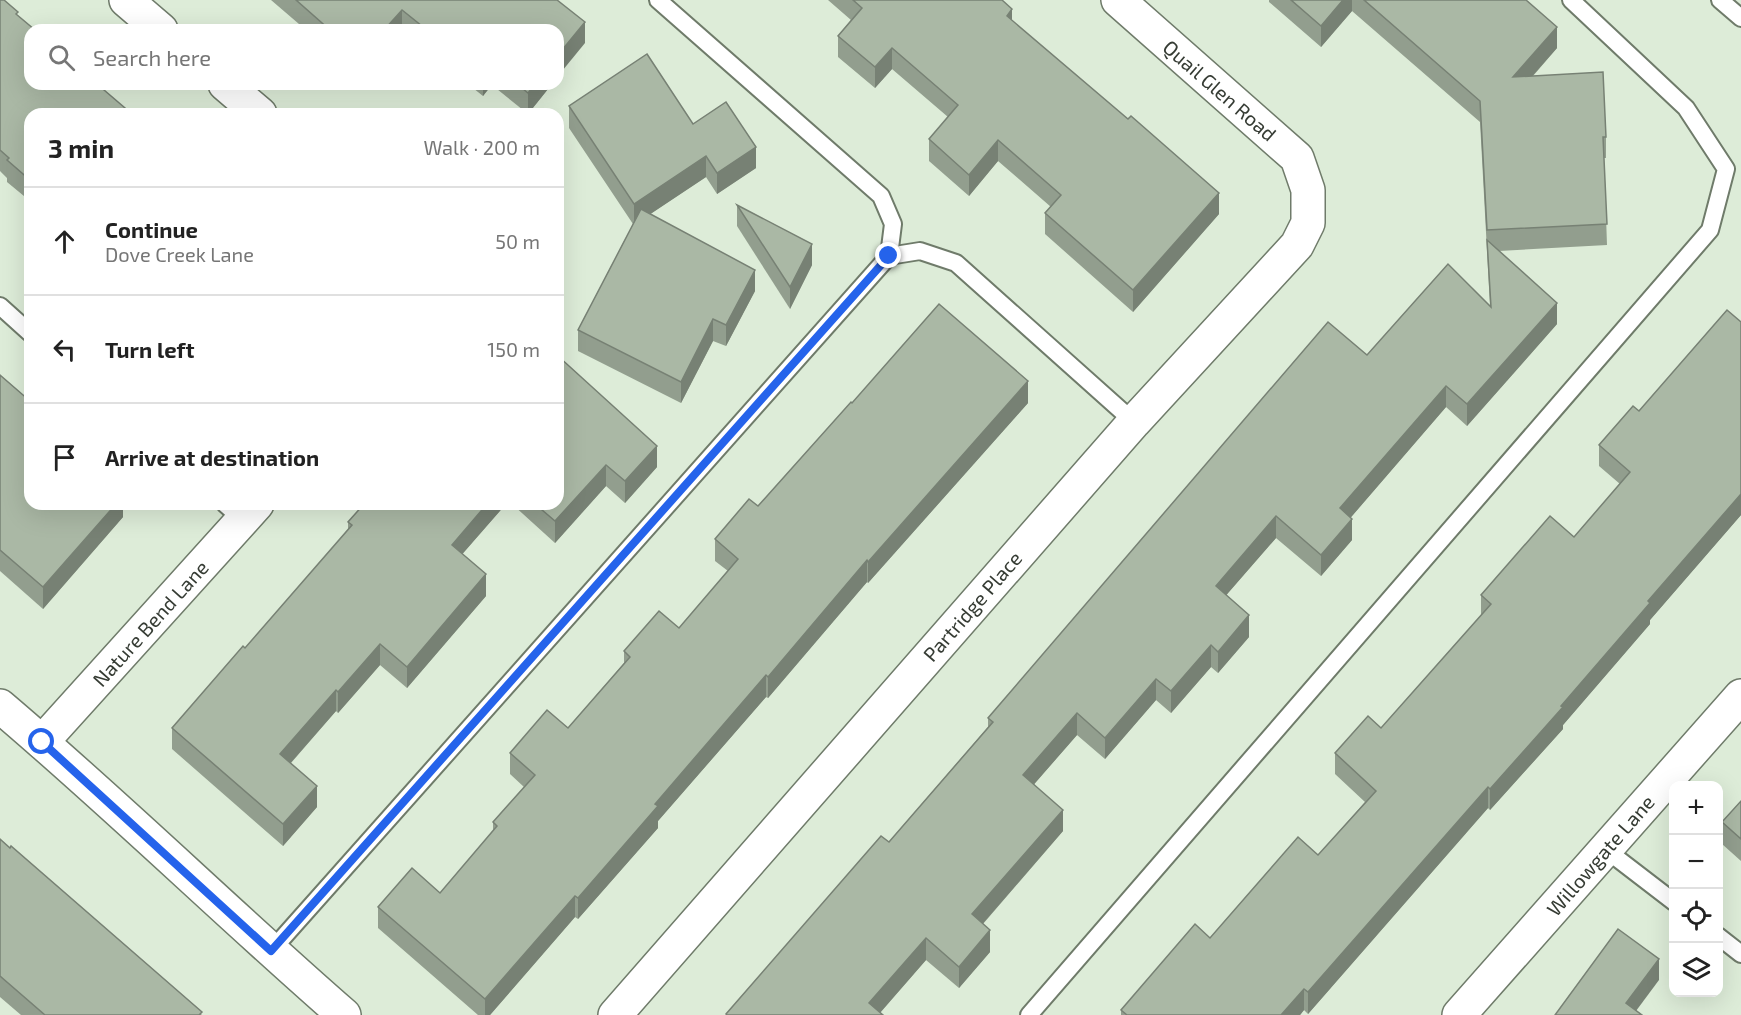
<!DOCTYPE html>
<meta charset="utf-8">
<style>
body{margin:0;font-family:"Exo 2",sans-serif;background:#f2f2f2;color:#222}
.controls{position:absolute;right:18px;bottom:18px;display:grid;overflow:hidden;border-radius:12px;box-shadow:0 6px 24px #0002}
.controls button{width:54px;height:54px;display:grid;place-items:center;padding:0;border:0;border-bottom:2px solid #e0e0e0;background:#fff;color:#222;font:30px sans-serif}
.stop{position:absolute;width:18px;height:18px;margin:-14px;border:4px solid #2563eb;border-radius:50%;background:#fff}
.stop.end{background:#2563eb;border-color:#fff;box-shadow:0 2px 6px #0008}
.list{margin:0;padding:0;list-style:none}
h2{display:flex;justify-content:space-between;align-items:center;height:78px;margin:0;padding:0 24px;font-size:26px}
h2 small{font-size:20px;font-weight:400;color:#767676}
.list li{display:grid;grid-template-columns:39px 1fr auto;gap:18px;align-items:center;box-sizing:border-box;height:108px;padding:0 24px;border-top:2px solid #e0e0e0}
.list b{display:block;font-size:22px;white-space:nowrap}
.list p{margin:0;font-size:20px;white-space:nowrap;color:#767676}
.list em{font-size:20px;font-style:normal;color:#767676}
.icon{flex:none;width:33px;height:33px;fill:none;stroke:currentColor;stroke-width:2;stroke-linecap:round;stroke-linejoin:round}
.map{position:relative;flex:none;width:1741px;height:1015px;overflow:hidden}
.search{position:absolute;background:#fff;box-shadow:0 6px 24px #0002;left:24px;top:24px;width:540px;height:66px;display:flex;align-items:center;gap:15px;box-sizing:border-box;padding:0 21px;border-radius:18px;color:#767676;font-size:22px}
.panel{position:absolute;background:#fff;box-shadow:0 6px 24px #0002;left:24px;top:108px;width:540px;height:402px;border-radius:18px}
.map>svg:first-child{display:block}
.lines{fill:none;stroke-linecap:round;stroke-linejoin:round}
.service-casing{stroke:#6f7b6a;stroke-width:20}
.minor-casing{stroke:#6f7b6a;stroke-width:36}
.tertiary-casing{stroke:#6f7b6a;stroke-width:36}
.service{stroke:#fff;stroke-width:16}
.minor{stroke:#fff;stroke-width:33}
.tertiary{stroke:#fff;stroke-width:33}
.wall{fill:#929e8e}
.shaded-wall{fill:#778174}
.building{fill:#aab8a5;stroke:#778174;stroke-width:1.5}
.route{stroke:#2563eb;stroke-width:8}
.labels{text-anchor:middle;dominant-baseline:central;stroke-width:4.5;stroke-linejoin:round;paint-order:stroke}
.street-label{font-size:20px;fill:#363c34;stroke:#fff}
</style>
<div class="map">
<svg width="1741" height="1015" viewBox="0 0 1741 1015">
<rect width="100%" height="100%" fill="#ddecd8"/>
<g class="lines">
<defs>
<g id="service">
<path d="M1720 0 1741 18"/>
<path d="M889 256 920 251 956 263 1134 422"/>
<path d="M0 306 30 333"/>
<path d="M225 504 243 520"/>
<path d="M1605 849 1674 902"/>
<path d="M1718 936 1741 954"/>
<path d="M271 951 889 256 893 224 881 196 658 0"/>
<path d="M1029 1015 1710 230 1726 169 1686 108 1571 0"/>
</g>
<g id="minor">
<path d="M126 0 161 30"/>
<path d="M225 84 260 114"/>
<path d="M0 706C118 806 228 914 344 1015"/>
<path d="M42 742 257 504"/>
<path d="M615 1015 1134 422 1297 245 1308 223V190L1297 158 1118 0"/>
</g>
<path id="tertiary" d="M1459 1015 1741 696"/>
</defs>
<!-- service casing -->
<use href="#service" class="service-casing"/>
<!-- minor casing -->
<use href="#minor" class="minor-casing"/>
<!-- tertiary casing -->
<use href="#tertiary" class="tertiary-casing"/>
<!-- service -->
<use href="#service" class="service"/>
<!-- minor -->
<use href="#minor" class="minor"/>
<!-- tertiary -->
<use href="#tertiary" class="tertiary"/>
</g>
<!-- wall -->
<g class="wall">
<path d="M0 0 18 16 30 114V201L7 182V178L0 171Z"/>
<path d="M271 0H557L585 43 558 30H306Z"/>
<path d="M828 0H1002L1012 21 1219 214 1133 312 1045 234V213L1051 207 998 161 969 196 929 161V139L948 117 892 69 875 88 838 57V36L851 20Z"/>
<path d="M1269 0H1526L1557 48 1533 76 1606 137V158H1604L1607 245 1499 251 1557 324 1467 426 1446 407 1351 517 1352 540 1321 576 1276 538 1226 595 1249 637 1218 673 1211 667 1171 713 1156 700 1105 759 1077 735 1034 784 1063 831 983 924 990 952 959 988 926 960 880 1013 883 1015H726V1014L889 842 988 727V718L1367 355 1490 306 1480 122 1352 11 1321 47 1269 2Z"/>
<path d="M468 84H552L528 114 492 85 483 96Z"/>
<path d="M569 106 693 124 756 168 717 194 706 177 650 214 755 291 726 346 713 341 681 403 578 351V330L633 224 569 128Z"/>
<path d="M737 205 812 265 790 309 737 226Z"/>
<path d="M1741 322V515L1650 620V624L1563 725V729L1490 810 1488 808 1308 1014 1304 1010 1300 1015H1121V1010L1210 938 1318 855 1365 802 1335 774V753L1381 728 1481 615V595L1574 537 1620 484 1599 466V445Z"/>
<path d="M558 356 657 467 625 503 606 486 555 543 512 504H558Z"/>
<path d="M0 375 123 504V517L43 609 0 571Z"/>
<path d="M852 403H1028L868 583 867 582 768 698 766 697 658 821V828L578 919 575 917 490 1015H478L378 928V907L440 893 493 832V822L524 787 510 774V753L568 728 624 663V651L679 628 728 571 715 561V539L758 506Z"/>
<path d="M364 504H506L462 554 486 596 407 688 380 665 338 713 336 711 291 763 317 807 283 846 172 749V728L245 648 348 530V522Z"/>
<path d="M1741 801V861L1722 844V822Z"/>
<path d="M0 839 202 1015H21L0 997Z"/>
</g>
<!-- shaded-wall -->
<g class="shaded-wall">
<path d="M1343 0H1352V11L1321 47V26Z"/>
<path d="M1012 9V31L1007 16Z"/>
<path d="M402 10V30H384Z"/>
<path d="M585 22V43L558 76V55Z"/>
<path d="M1557 27V48L1513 98V77Z"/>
<path d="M892 48V69L875 88V67Z"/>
<path d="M483 84H492L483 96Z"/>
<path d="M535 84H552L528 114V93Z"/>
<path d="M998 140V161L969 196V175Z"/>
<path d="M756 147V168L717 194V173Z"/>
<path d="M706 156V177L634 225V204Z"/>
<path d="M1219 193V214L1133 312V290Z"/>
<path d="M812 244V265L790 309V287Z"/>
<path d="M755 270V291L726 346V325Z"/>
<path d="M1557 303V324L1467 426V404Z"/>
<path d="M713 319V341L681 403V382Z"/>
<path d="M1028 381V403L868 583V562Z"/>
<path d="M1446 386V407L1340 530V508Z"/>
<path d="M657 446V467L625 503V481Z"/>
<path d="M606 465V486L555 543V521Z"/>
<path d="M1741 494V515L1650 620V624L1563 725V729L1490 810V789L1648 601Z"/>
<path d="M116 504H123V517L43 609V587Z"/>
<path d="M487 504H506L452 566V545Z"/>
<path d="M1276 516V538L1216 607V586Z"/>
<path d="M1352 519V540L1321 576V555Z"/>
<path d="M867 560V582L768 698V677Z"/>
<path d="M486 574V596L407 688V667Z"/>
<path d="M1249 615V637L1218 673V652Z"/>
<path d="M380 644V665L338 713V692Z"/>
<path d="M1211 645V667L1171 713V691Z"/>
<path d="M766 675V697L658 821V828L578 919V898L655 804Z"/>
<path d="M1156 679V700L1105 759V738Z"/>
<path d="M336 690V711L280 775V754Z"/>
<path d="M1077 713V735L1023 797V775Z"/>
<path d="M317 786V807L283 846V824Z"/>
<path d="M1488 787V808L1308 1014V992Z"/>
<path d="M1063 810V831L972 936V914Z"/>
<path d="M575 896V917L490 1015H485V999Z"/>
<path d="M990 930V952L959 988V967Z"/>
<path d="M926 938V960L878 1015 869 1003Z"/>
<path d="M1659 959V980L1633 1015 1626 1003Z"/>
<path d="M1304 989V1010L1300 1015H1281Z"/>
</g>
<!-- building -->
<g class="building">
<path d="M0 0H4L18 12 16 14 35 30H30V84H97L132 114H30V180L7 160 9 158 0 150Z"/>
<path d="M296 0H557L585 22 558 55V30H427L402 10 384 30H330Z"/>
<path d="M853 0H1002L1012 9 1007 16 1128 119 1131 116 1219 193 1133 290 1045 213 1061 195 998 140 969 175 929 139 958 105 892 48 875 67 838 36 862 8Z"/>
<path d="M1291 0H1343L1321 26Z"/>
<path d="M1364 0H1526L1557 27 1513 77 1603 72 1606 137H1603L1607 224 1487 230 1480 101Z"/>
<path d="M647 54 693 124 726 102 756 147 717 173 706 156 634 204 569 106Z"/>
<path d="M517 84H535L528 93Z"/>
<path d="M737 205 812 244 790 287Z"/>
<path d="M641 209 755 270 726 325 713 319 681 382 578 330Z"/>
<path d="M1487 240 1557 303 1467 404 1446 386 1340 508 1352 519 1321 555 1276 516 1216 586 1249 615 1218 652 1211 645 1171 691 1156 679 1105 738 1077 713 1023 775 1063 810 972 914 990 930 959 967 926 938 869 1003 883 1015H727L726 1014 881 836 889 842 993 722 988 718 1328 322 1367 355 1448 264 1491 307Z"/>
<path d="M939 304 1028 381 868 562 867 560 768 677 766 675 655 804 658 806 578 898 575 896 485 999 378 907 412 868 440 893 497 826 493 822 535 775 510 753 547 710 568 728 630 657 624 651 659 611 679 628 738 559 715 539 749 499 758 506 851 402 852 403Z"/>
<path d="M1727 310 1741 322V494L1648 601 1650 603 1561 706 1563 707 1490 789 1488 787 1308 992 1304 989 1281 1015H1127L1121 1010 1195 924 1210 938 1298 837 1318 855 1376 791 1335 753 1368 716 1381 728 1491 604 1481 595 1550 516 1574 537 1630 472 1599 445 1633 406 1639 411Z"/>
<path d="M558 356 657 446 625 481 606 465 555 521 535 504H558Z"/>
<path d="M0 375 30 401V504H116L43 587 0 550Z"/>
<path d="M364 504H487L452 545 486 574 407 667 380 644 338 692 336 690 280 754 317 786 283 824 172 728 243 646 245 648 352 525 348 522Z"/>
<path d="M1741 801V839L1722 822Z"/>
<path d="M0 839 10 848 11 846 202 1012 199 1015H45L0 976Z"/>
<path d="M1618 929 1659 959 1626 1003 1642 1015H1555Z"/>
</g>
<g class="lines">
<!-- route -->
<path class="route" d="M42 742 271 951 889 256"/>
</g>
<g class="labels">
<!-- street labels -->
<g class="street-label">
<text transform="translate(1220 90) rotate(41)">Quail Glen Road</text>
<text transform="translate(972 606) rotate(-49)">Partridge Place</text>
<text transform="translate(150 623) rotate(-48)">Nature Bend Lane</text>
<text transform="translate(1600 855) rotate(-49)">Willowgate Lane</text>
</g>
</g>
</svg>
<div class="controls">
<button>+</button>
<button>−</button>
<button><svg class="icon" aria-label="locate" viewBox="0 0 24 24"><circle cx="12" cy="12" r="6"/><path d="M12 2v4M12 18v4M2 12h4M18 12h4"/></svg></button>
<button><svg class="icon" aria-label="layers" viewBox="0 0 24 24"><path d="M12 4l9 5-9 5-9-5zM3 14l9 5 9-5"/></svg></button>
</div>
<div class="stop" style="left:42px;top:742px"></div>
<div class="stop end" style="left:889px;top:256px"></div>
<div class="search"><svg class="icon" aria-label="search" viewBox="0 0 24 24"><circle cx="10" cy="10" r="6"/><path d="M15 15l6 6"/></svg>Search here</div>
<section class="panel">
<h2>3 min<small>Walk · 200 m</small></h2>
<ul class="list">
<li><svg class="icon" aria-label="ahead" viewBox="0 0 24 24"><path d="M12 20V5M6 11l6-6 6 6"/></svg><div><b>Continue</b><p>Dove Creek Lane</p></div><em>50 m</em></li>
<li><svg class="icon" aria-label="left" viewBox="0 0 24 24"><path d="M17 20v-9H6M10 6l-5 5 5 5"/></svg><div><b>Turn left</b></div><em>150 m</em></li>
<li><svg class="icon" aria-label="arrive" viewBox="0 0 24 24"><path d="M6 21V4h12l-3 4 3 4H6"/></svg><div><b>Arrive at destination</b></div></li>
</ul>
</section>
</div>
